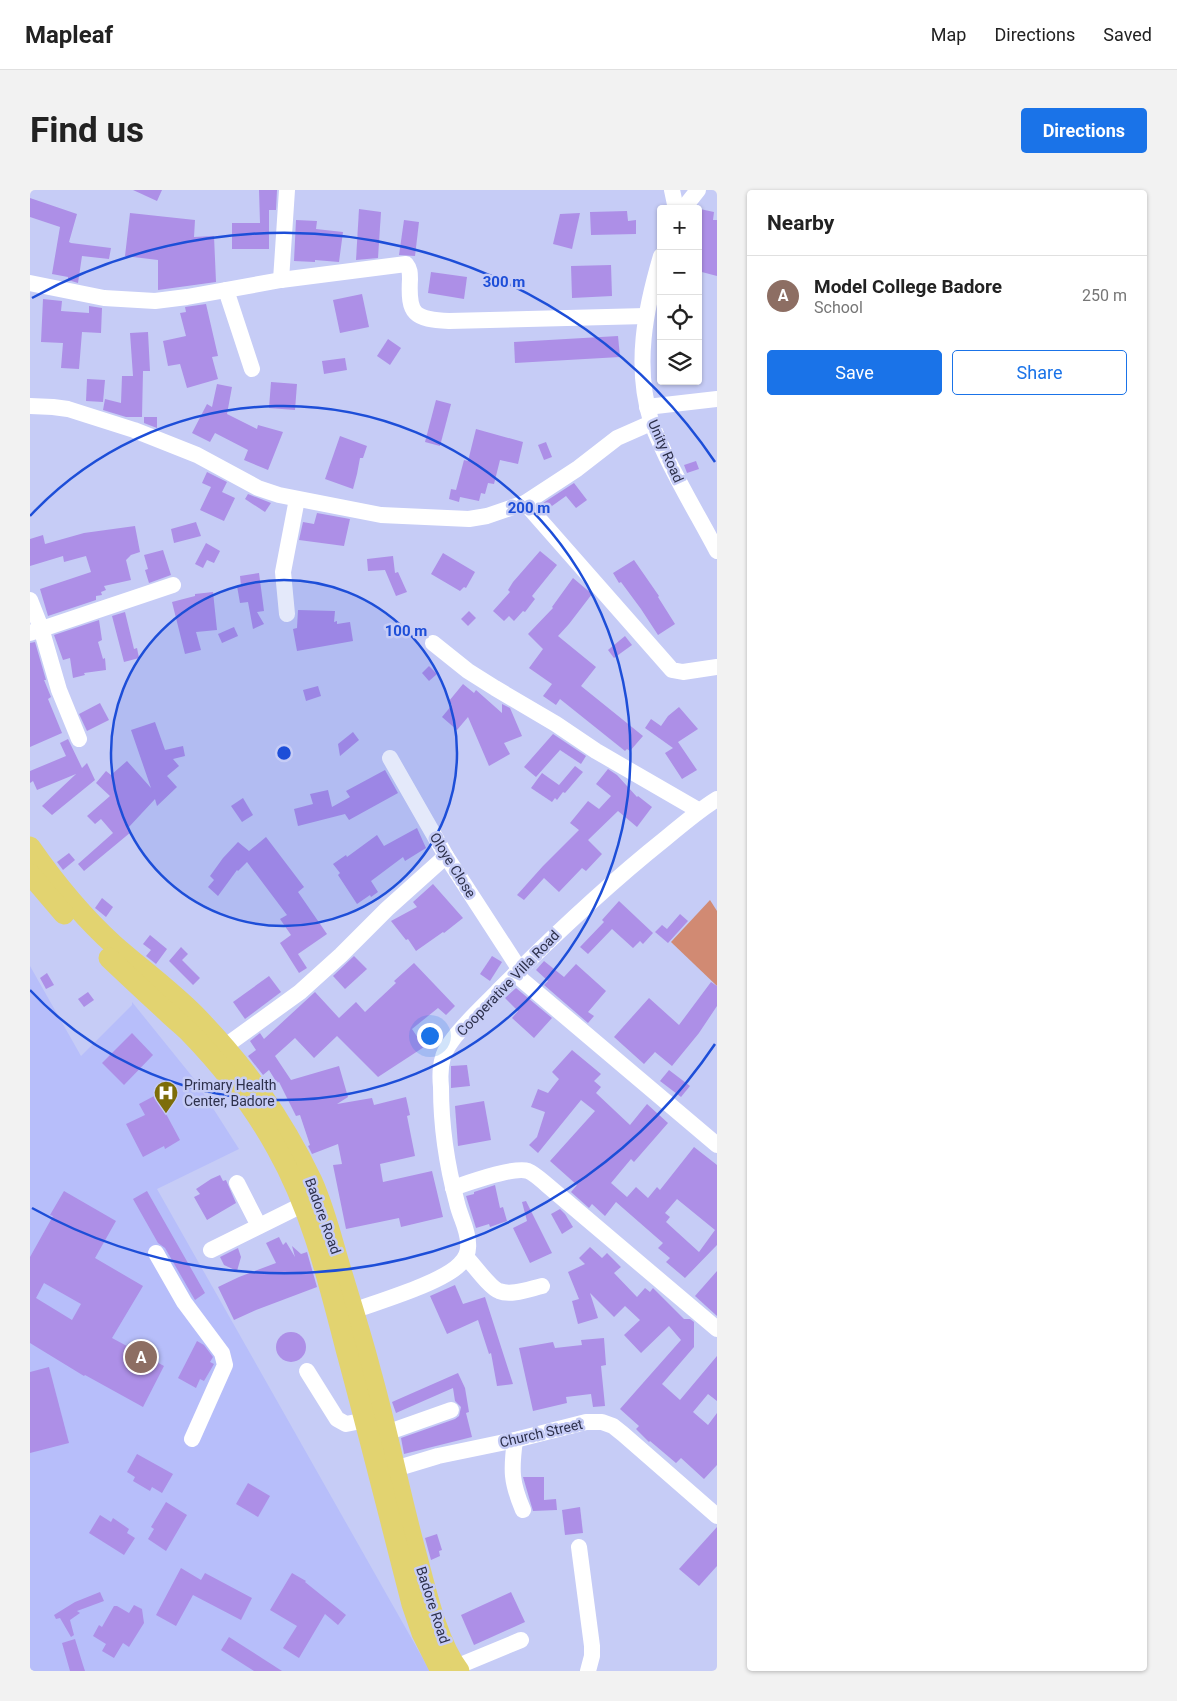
<!DOCTYPE html>
<meta charset="utf-8">
<style>
body{margin:0;font-family:Roboto,sans-serif;background:#f2f2f2;color:#222}
.controls{position:absolute;right:15px;top:15px;display:grid;overflow:hidden;border-radius:5px;box-shadow:0 1px 4px #0004}
.controls button{width:45px;height:45px;display:grid;place-items:center;padding:0;border:0;border-bottom:1px solid #e0e0e0;background:#fff;color:#222;font:25px sans-serif}
.you{position:absolute;left:399px;top:845px;width:18px;height:18px;margin:-12px;border:4px solid #fff;border-radius:50%;background:#1a73e8;box-shadow:0 0 0 8px #1a73e833}
.badge{display:grid;place-items:center;width:32px;height:32px;border-radius:50%;background:#1a73e8;color:#fff;font-size:16px;font-weight:700}
.pin{position:absolute;translate:-50% -50%;border:2px solid #fff;box-shadow:0 1px 5px #0006}
.list{margin:0;padding:0;list-style:none}
h2{display:flex;justify-content:space-between;align-items:center;height:65px;margin:0;padding:0 20px;font-size:21px}
h2 small{font-size:16px;font-weight:400;color:#767676}
.list li{display:grid;grid-template-columns:32px 1fr auto;gap:15px;align-items:center;box-sizing:border-box;height:80px;padding:0 20px;border-top:1px solid #e0e0e0}
.list b{display:block;font-size:19px;white-space:nowrap}
.list p{margin:0;font-size:16px;white-space:nowrap;color:#767676}
.list em{font-size:16px;font-style:normal;color:#767676}
.actions{display:flex;gap:10px;padding:15px 20px}
.actions a{flex:1;padding:11px 0;border:1px solid #1a73e8;border-radius:5px;text-align:center;font-size:18px;color:#1a73e8}
.actions .main{background:#1a73e8;color:#fff}
.icon{flex:none;width:28px;height:28px;fill:none;stroke:currentColor;stroke-width:2;stroke-linecap:round;stroke-linejoin:round}
.map{position:relative;flex:none;width:687px;height:1481px;overflow:hidden;border-radius:5px}
header{display:flex;align-items:center;gap:30px;box-sizing:border-box;height:70px;padding:0 25px;background:#fff;border-bottom:1px solid #e0e0e0}
header strong{font-size:24px}
nav{display:flex;gap:28px;margin-inline-start:auto;font-size:18px}
.intro{display:flex;align-items:center;justify-content:space-between;box-sizing:border-box;height:120px;padding:0 30px}
h1{margin:0;font-size:35px}
.button{padding:12px 22px;border-radius:5px;background:#1a73e8;color:#fff;font-size:18px;font-weight:700}
main{display:flex;gap:30px;padding:0 30px}
aside{flex:1;background:#fff;border-radius:5px;box-shadow:0 1px 4px #0004}
.map>svg:first-child{display:block}
.built{fill:#b7befa}
.green{fill:#d18a73}
.building{fill:#ad8fe7;fill-rule:evenodd}
.lines{fill:none;stroke-linecap:round;stroke-linejoin:round}
.minor{stroke:#fff;stroke-width:16}
.major{stroke:#e2d370;stroke-width:21}
.ring{fill:none;stroke:#1d4ed8;stroke-width:2.5}
.labels{text-anchor:middle;dominant-baseline:central;stroke-width:5;stroke-linejoin:round;paint-order:stroke}
.street-label{font-size:14px;fill:#2d304b;stroke:#c6ccf6}
.poi-label{font-size:14px;fill:#2d304b;stroke:#c6ccf6;text-anchor:start}
.centre{fill:#1d4ed8;stroke:#c6ccf6;stroke-width:2.5}
.ring-label{font-size:15px;text-anchor:middle;font-weight:bold;fill:#1d4ed8;stroke:#c6ccf6;stroke-width:5;stroke-linejoin:round;paint-order:stroke}
</style>
<header>
<strong>Mapleaf</strong>
<nav><a>Map</a><a>Directions</a><a>Saved</a></nav>
</header>
<div class="intro"><h1>Find us</h1><a class="button">Directions</a></div>
<main>
<div class="map">
<svg width="687" height="1481" viewBox="0 0 687 1481">
<rect width="100%" height="100%" fill="#c6ccf6"/>
<!-- built -->
<path class="built" d="M0 776 51 866 102 815V812L165 890 209 959 127 999 400 1481H0Z"/>
<!-- green -->
<path class="green" d="M680 710 687 721V796L641 752Z"/>
<!-- building -->
<g class="building">
<path d="M103 0H132L127 11Z"/>
<path d="M229 0H247L246 20H239V59H202V33H230Z"/>
<path d="M0 8 47 24 39 52 41 53 81 58 79 69 52 66 48 93 38 90V87L22 84 30 37 0 27Z"/>
<path d="M329 19 351 22 348 68 326 70Z"/>
<path d="M670 19 684 22 683 30H687V86L668 81V31Z"/>
<path d="M597 21 598 31 606 30V44L561 45 560 22Z"/>
<path d="M100 23 165 30 164 47 184 46 186 92 128 100V70L95 66Z"/>
<path d="M550 23 542 59 523 54 530 24Z"/>
<path d="M266 30 287 31 286 39 313 42 309 72 285 70V72L264 71Z"/>
<path d="M374 30 389 32 385 66 369 65Z"/>
<path d="M581 75 582 106 542 108 541 76Z"/>
<path d="M401 82 437 87 434 109 398 103Z"/>
<path d="M332 104 339 137 310 143 303 110Z"/>
<path d="M13 109 32 111 31 121 59 123V116L72 118 71 143 52 142 49 179 31 178 33 153 11 152Z"/>
<path d="M176 114 188 166 182 167 188 189 157 198 150 174 138 176 133 151 156 146 150 123 156 122 155 117Z"/>
<path d="M118 142 120 181H113L112 227H96L73 220 75 209 91 213 92 186H103L100 143Z"/>
<path d="M588 146 590 167 485 173 484 152Z"/>
<path d="M358 149 371 158 360 175 347 166Z"/>
<path d="M315 168 317 180 294 184 292 171Z"/>
<path d="M57 189 75 190 73 212 56 211Z"/>
<path d="M241 192 267 194 265 220 239 218Z"/>
<path d="M187 194 202 197 197 224 227 239 228 235 253 242 238 280 214 270 218 260 185 243 180 252 162 243 177 214 182 217Z"/>
<path d="M406 210 421 214 410 256 395 252Z"/>
<path d="M114 227H127V238L114 233Z"/>
<path d="M446 239 493 252 488 274 470 270 464 294 458 293 455 304 451 303 449 311 430 307 429 312 419 309 421 299 426 300 434 270 438 271Z"/>
<path d="M310 246 337 256 333 268H330L327 284 323 299 295 289Z"/>
<path d="M516 252 522 267 514 270 508 255Z"/>
<path d="M666 271 669 279 657 283 654 275Z"/>
<path d="M177 282 197 292 192 302 205 308 194 331 170 320 181 297 172 293Z"/>
<path d="M544 293 557 310 546 318 536 306 515 321 510 315Z"/>
<path d="M218 304 241 313 235 322 215 309Z"/>
<path d="M287 323 320 329 314 356 269 350 273 332 284 334Z"/>
<path d="M166 332 171 346 144 353 141 339Z"/>
<path d="M105 336 110 362 101 365 96 370 101 390 74 396 76 400 71 402 72 405 66 406V410L18 426 10 399 61 382 56 366 34 372 33 366 0 376V349L13 345 15 354 54 343Z"/>
<path d="M176 353 190 361 184 373 177 370 173 378 165 374Z"/>
<path d="M133 360 141 385 119 393 115 380 118 379 114 365Z"/>
<path d="M510 361 527 375 502 406 505 409 495 422 493 421 484 431 479 426 474 431 463 421 480 402 478 400 483 392Z"/>
<path d="M413 363 445 382 436 398 434 397 430 401 401 384Z"/>
<path d="M363 366 365 383 368 382 377 402 366 406 355 380 338 381 337 369Z"/>
<path d="M604 370 629 406 628 407 645 434 628 445 611 419 591 392 589 393 583 383Z"/>
<path d="M229 383 234 421 227 422 234 434 223 439 218 412 210 413 207 396H211L210 386Z"/>
<path d="M543 388 562 404 539 434 528 446 566 477 551 496 613 546 600 561 597 559 595 561 530 509 526 515 513 506 522 494 499 478 513 459 498 444 523 418 522 417Z"/>
<path d="M183 402 187 440 166 442 171 460 155 464 142 412 165 406V404Z"/>
<path d="M268 420 305 421 304 432 307 431V434L320 432 323 451 267 461 263 439 267 438Z"/>
<path d="M439 421 446 428 438 436 431 429Z"/>
<path d="M95 422 104 459 107 458 109 468 94 472 82 426Z"/>
<path d="M69 430 72 450 68 452 73 469 75 468 76 480 54 483 55 485 43 488 40 468 33 470 24 445Z"/>
<path d="M204 437 208 446 192 453 188 444Z"/>
<path d="M595 446 602 455 584 468 578 460Z"/>
<path d="M5 452 16 490H14L21 507 18 509 32 543 0 557V453Z"/>
<path d="M399 476 407 484 399 491 392 483Z"/>
<path d="M433 494 444 503 446 500 472 523V514L480 518 492 546 474 553 480 564 459 576 438 527 427 540 412 527 422 515 419 511Z"/>
<path d="M288 496 291 506 276 511 273 500Z"/>
<path d="M70 513 79 530 57 541 49 524Z"/>
<path d="M649 517 668 539 648 552 667 580 652 589 635 563 643 558 615 538 621 529 631 536 638 526Z"/>
<path d="M125 532 135 560 153 556 155 566 143 569 149 576 137 586 147 597 127 616 125 609 98 638 101 642 54 681 48 674 83 643 71 629 65 634 57 626 80 606 66 593 76 581 81 585 97 571 121 598 101 540Z"/>
<path d="M323 542 329 550 310 566 308 554Z"/>
<path d="M523 544 556 566 551 574 530 560 506 587 494 577Z"/>
<path d="M38 549 52 578 57 573 65 590 22 625 12 616 46 584 7 600 3 591 0 593V581L36 566 30 553Z"/>
<path d="M545 576 553 582 535 603 533 602 527 610 525 608 522 612 501 598 512 583 529 595Z"/>
<path d="M578 579 587 585 607 607 608 606 622 617 607 637 588 621 558 650 572 664 556 681 552 678 529 702 514 688 494 710 487 705 513 676 549 640 540 633 558 611 569 619 581 606 566 594Z"/>
<path d="M355 580 368 603 319 630 315 624 268 636 264 619 283 614 280 604 298 600 302 617 320 607 316 601Z"/>
<path d="M213 608 223 625 212 632 201 616Z"/>
<path d="M387 638 396 658 375 671 373 667 341 691 348 702 341 707 340 705 327 714 308 685 310 683 303 674 316 665 317 667 347 645 354 656Z"/>
<path d="M236 647 274 697 268 702 297 744 268 764 277 778 269 783 250 753 261 745 250 729 257 725 217 672 208 681 207 680 188 706 178 697 184 690 180 686 193 668 208 652 219 661Z"/>
<path d="M39 663 45 670 33 680 27 672Z"/>
<path d="M403 694 433 728 414 743 413 742 386 761 378 749 376 750 361 731 387 717 383 712Z"/>
<path d="M72 708 83 717 76 727 65 718Z"/>
<path d="M589 711 623 743 613 754 610 751 603 758 582 739 558 764 550 757 574 732 572 730Z"/>
<path d="M650 724 658 731 638 753 625 742 632 735 637 739Z"/>
<path d="M120 745 137 759 126 774 116 766 121 760 113 754Z"/>
<path d="M151 757 158 764 152 770 170 788 163 795 139 771Z"/>
<path d="M324 766 337 779 315 799 303 786Z"/>
<path d="M462 766 472 772 460 791 450 784Z"/>
<path d="M514 771 534 787 546 774 576 801 558 822 564 826 558 833 514 795 518 791 506 780Z"/>
<path d="M384 773 425 816 416 825 408 818 382 839 394 857 348 887 307 846 284 868 265 848 245 866 261 890 309 876 318 907 307 914 342 908 344 915 376 907 380 925 377 926 385 966 350 974 353 992 402 981 413 1027 371 1037 369 1028 316 1039 303 975 312 974 308 954 282 964 278 956 280 955 270 925 266 926 249 892 247 893 239 880 233 885 218 866 226 860 220 851 230 843 234 849 285 802 309 828 326 812 335 822 366 793 364 791Z"/>
<path d="M17 783 24 795 16 799 10 788Z"/>
<path d="M239 786 251 802 215 829 203 812Z"/>
<path d="M681 792 687 796V816L669 843 642 876 625 862 614 874 584 847 619 808 649 835Z"/>
<path d="M486 798 522 828 504 848 482 828 488 821 475 808Z"/>
<path d="M58 802 64 810 54 817 48 809Z"/>
<path d="M102 843 123 865 94 895 72 873Z"/>
<path d="M542 860 571 884 564 891 571 897 566 903 600 935 617 914 638 933 604 972 601 969 581 993 597 1007 606 997 618 1008 627 997 630 1000 664 957 687 975V1055L655 1088 636 1072 640 1068 628 1058 633 1053 586 1012 575 1026 562 1014 559 1018 541 1002 547 995 520 971 565 921 551 910 508 963 499 955 507 947 515 922 501 917 508 899 518 903 529 889 522 882ZM647 1009 685 1040 669 1062 636 1032 640 1027 635 1023Z"/>
<path d="M437 875 440 896 421 898V876Z"/>
<path d="M639 880 660 896 651 907 630 891Z"/>
<path d="M126 905 150 950 135 959 134 956 113 967 96 934 115 925 109 914Z"/>
<path d="M454 911 461 950 428 956 425 916Z"/>
<path d="M190 985 193 991 196 990 206 1013 177 1030 164 1007 170 1004 166 999 181 989Z"/>
<path d="M465 995 470 1018 473 1017 477 1031 460 1037 459 1034 446 1038 436 1006 444 1004V1002Z"/>
<path d="M34 1001 86 1031 65 1068 113 1096 82 1148 134 1176 113 1217 55 1185 54 1186 0 1153V1067L23 1026 20 1025ZM14 1093 51 1114 42 1130 6 1108Z"/>
<path d="M117 1001 175 1103 165 1110 135 1058 128 1053 103 1009Z"/>
<path d="M496 1011 522 1063 500 1073 483 1038 497 1031 492 1012Z"/>
<path d="M530 1019 535 1024 543 1037 532 1044 521 1024Z"/>
<path d="M249 1047 253 1055 256 1052 265 1067 262 1056 271 1064 277 1062 287 1097 226 1120 204 1130 188 1097 209 1087 246 1073 236 1053Z"/>
<path d="M560 1057 572 1068 577 1063 591 1077 584 1083 607 1107 615 1098 620 1102 623 1098 654 1129H660L664 1132V1157L632 1194 650 1210 687 1166V1211L678 1204 663 1222 678 1235 687 1223V1275L674 1289 651 1268 646 1273 620 1251 619 1252 606 1239 609 1236 590 1219 651 1150 639 1136 611 1163 594 1145 610 1130 595 1116 584 1127 560 1103 568 1128 548 1134 542 1111 549 1109 538 1082 555 1074 549 1068Z"/>
<path d="M208 1058 211 1067 207 1081 194 1075 190 1067Z"/>
<path d="M687 1081V1126L665 1106Z"/>
<path d="M425 1095 433 1114 455 1107 483 1194 467 1196 461 1163 459 1164 448 1130 417 1144 400 1106Z"/>
<circle cx="261" cy="1157" r="15"/>
<path d="M574 1148 576 1175 571 1176 575 1216 563 1217 561 1204 536 1207 537 1213 503 1221 489 1158 523 1152 525 1158 552 1155 551 1150Z"/>
<path d="M167 1151 174 1155 183 1167 180 1172 184 1174 174 1191 170 1189 166 1198 148 1188Z"/>
<path d="M19 1177 39 1253 0 1263V1182Z"/>
<path d="M428 1183 435 1198 439 1222 436 1223 442 1247 374 1264 371 1248 425 1229 429 1226 431 1217 425 1211 423 1198 366 1223 362 1212Z"/>
<path d="M107 1264 143 1284 132 1303 122 1297 120 1301 103 1291 105 1287 97 1282Z"/>
<path d="M493 1287H514V1310L526 1309 527 1320 503 1321Z"/>
<path d="M218 1293 240 1306 228 1327 206 1314Z"/>
<path d="M136 1312 157 1325 136 1361 118 1349 124 1339 121 1337Z"/>
<path d="M550 1317 553 1343 535 1345 532 1320Z"/>
<path d="M70 1325 81 1332 83 1328 99 1339 97 1343 105 1348 94 1365 59 1343Z"/>
<path d="M687 1337V1376L669 1396 649 1379Z"/>
<path d="M407 1344 412 1360 409 1361 410 1366 401 1370 395 1348Z"/>
<path d="M151 1378 171 1390 175 1383 222 1408 211 1430 163 1405 146 1436 126 1425Z"/>
<path d="M262 1383 276 1391 275 1392 316 1425 308 1435 295 1424 269 1468 253 1458 267 1436 240 1420Z"/>
<path d="M70 1402 74 1411 47 1421 50 1423 40 1430 44 1445 41 1447 30 1428 26 1429 24 1425 45 1412Z"/>
<path d="M481 1402 495 1432 444 1455 431 1425Z"/>
<path d="M104 1415 112 1419 114 1433 99 1457 93 1453 84 1468 72 1461 76 1454 63 1446 69 1435 72 1437 84 1416H87L99 1423Z"/>
<path d="M199 1447 252 1481H224L191 1460Z"/>
<path d="M45 1449 53 1475 55 1481H40L32 1453Z"/>
</g>
<g class="lines">
<!-- minor -->
<g class="minor">
<path d="M642 0 646 19"/>
<path d="M653 19 668 0"/>
<path d="M631 66C615 120 604 176 621 231 625 243 631 255 636 266 652 299 670 329 687 361"/>
<path d="M251 90 257 0"/>
<path d="M0 93 74 108 125 111 157 107 251 90 376 74C380 79 380 83 380 89 378 125 384 129 419 131L616 126"/>
<path d="M196 100 222 179"/>
<path d="M0 216 23 217 38 219 104 240 167 265 228 298 249 305 351 325 439 329 457 326 495 313 547 279 587 248 621 233"/>
<path d="M617 217 687 209"/>
<path d="M495 313 642 480 653 482 687 477"/>
<path d="M0 410 11 438 29 500 49 549"/>
<path d="M257 424 253 382 267 309"/>
<path d="M0 443 143 395"/>
<path d="M403 453 438 481 465 498 526 534 566 561 668 620"/>
<path d="M360 568 416 666 490 780"/>
<path d="M485 784 687 955"/>
<path d="M194 857 270 802 311 765 357 719 416 666"/>
<path d="M207 993 229 1036"/>
<path d="M423 998C438 993 485 976 498 981 505 984 511 990 517 995L687 1139"/>
<path d="M181 1060 274 1014"/>
<path d="M126 1063 154 1112 192 1163 195 1175 162 1249"/>
<path d="M436 1067C443 1074 460 1098 469 1101 481 1106 499 1099 512 1096"/>
<path d="M323 1121C350 1111 412 1093 430 1074 436 1068 439 1061 438 1053 438 1039 430 1027 427 1013 417 976 411 936 411 897 410 887 410 877 413 867 418 848 454 816 468 801 522 747 577 695 636 648 653 634 669 620 687 609"/>
<path d="M277 1181 307 1229 316 1234 336 1230"/>
<path d="M356 1243 421 1220"/>
<path d="M485 1250C481 1280 481 1292 493 1320"/>
<path d="M365 1279 408 1266 485 1250 556 1232H572L583 1236 593 1244 687 1326"/>
<path d="M549 1357 562 1456V1466L558 1481"/>
<path d="M426 1477 491 1450"/>
</g>
<!-- major -->
<g class="major">
<path d="M0 657C25 693 52 726 84 755 110 778 139 799 164 824 214 875 251 927 282 991 296 1022 303 1055 313 1087 322 1117 332 1148 340 1179 357 1239 369 1300 385 1360 395 1396 406 1451 429 1481"/>
<path d="M0 684 34 724"/>
<path d="M79 768C98 786 117 804 137 822 144 829 152 835 159 842 193 877 224 917 247 959 282 1021 298 1090 316 1159 339 1244 360 1329 382 1414L392 1443 411 1481"/>
</g>
</g>
<!-- distance rings -->
<circle cx="254" cy="563" r="173" fill="#1d4ed8" fill-opacity=".12"/>
<g class="ring">
<circle cx="254" cy="563" r="173"/>
<path d="M0 326A347 347 0 1 1 0 800"/>
<path d="M685 854A520 520 0 0 1 2 1018M2 108A520 520 0 0 1 685 272"/>
</g>
<!-- icons -->
<defs>
<symbol id="hospital-pin" viewBox="-11 -11 22 30"><path d="M0 17L-7.5 6A9.5 9.5 0 1 1 7.5 6Z" fill="#7d6d09" stroke="#c6ccf6"/><path d="M-5-5h3v3.5h4V-5h3V5h-3V1.5h-4V5h-3Z" fill="#fff"/></symbol>
</defs>
<g fill-rule="evenodd">
<use href="#hospital-pin" x="122" y="889" width="28" height="38"/>
</g>
<g class="labels">
<!-- street labels -->
<g class="street-label">
<text transform="translate(636 261) rotate(66)">Unity Road</text>
<text transform="translate(423 675) rotate(58)">Oloye Close</text>
<text transform="translate(478 793) rotate(-46)">Cooperative Villa Road</text>
<text transform="translate(293 1026) rotate(70)">Badore Road</text>
<text transform="translate(511 1243) rotate(-13)">Church Street</text>
<text transform="translate(403 1415) rotate(72)">Badore Road</text>
</g>
<!-- poi labels -->
<g class="poi-label">
<text x="154" y="895">Primary Health<tspan x="154" dy="16">Center, Badore</tspan></text>
</g>
</g>
<circle cx="254" cy="563" r="8" class="centre"/>
<g class="ring-label">
<text x="474" y="97">300 m</text>
<text x="499" y="323">200 m</text>
<text x="376" y="446">100 m</text>
</g>
</svg>
<div class="controls">
<button>+</button>
<button>−</button>
<button><svg class="icon" aria-label="locate" viewBox="0 0 24 24"><circle cx="12" cy="12" r="6"/><path d="M12 2v4M12 18v4M2 12h4M18 12h4"/></svg></button>
<button><svg class="icon" aria-label="layers" viewBox="0 0 24 24"><path d="M12 4l9 5-9 5-9-5zM3 14l9 5 9-5"/></svg></button>
</div>
<div class="you"></div>
<div class="pin badge" style="left:111px;top:1167px;background:#8d6e63">A</div>
</div>
<aside>
<h2>Nearby<small></small></h2>
<ul class="list">
<li><span class="badge" style="background:#8d6e63">A</span><div><b>Model College Badore</b><p>School</p></div><em>250 m</em></li>
</ul>
<div class="actions"><a class="main">Save</a><a>Share</a></div>
</aside>
</main>
